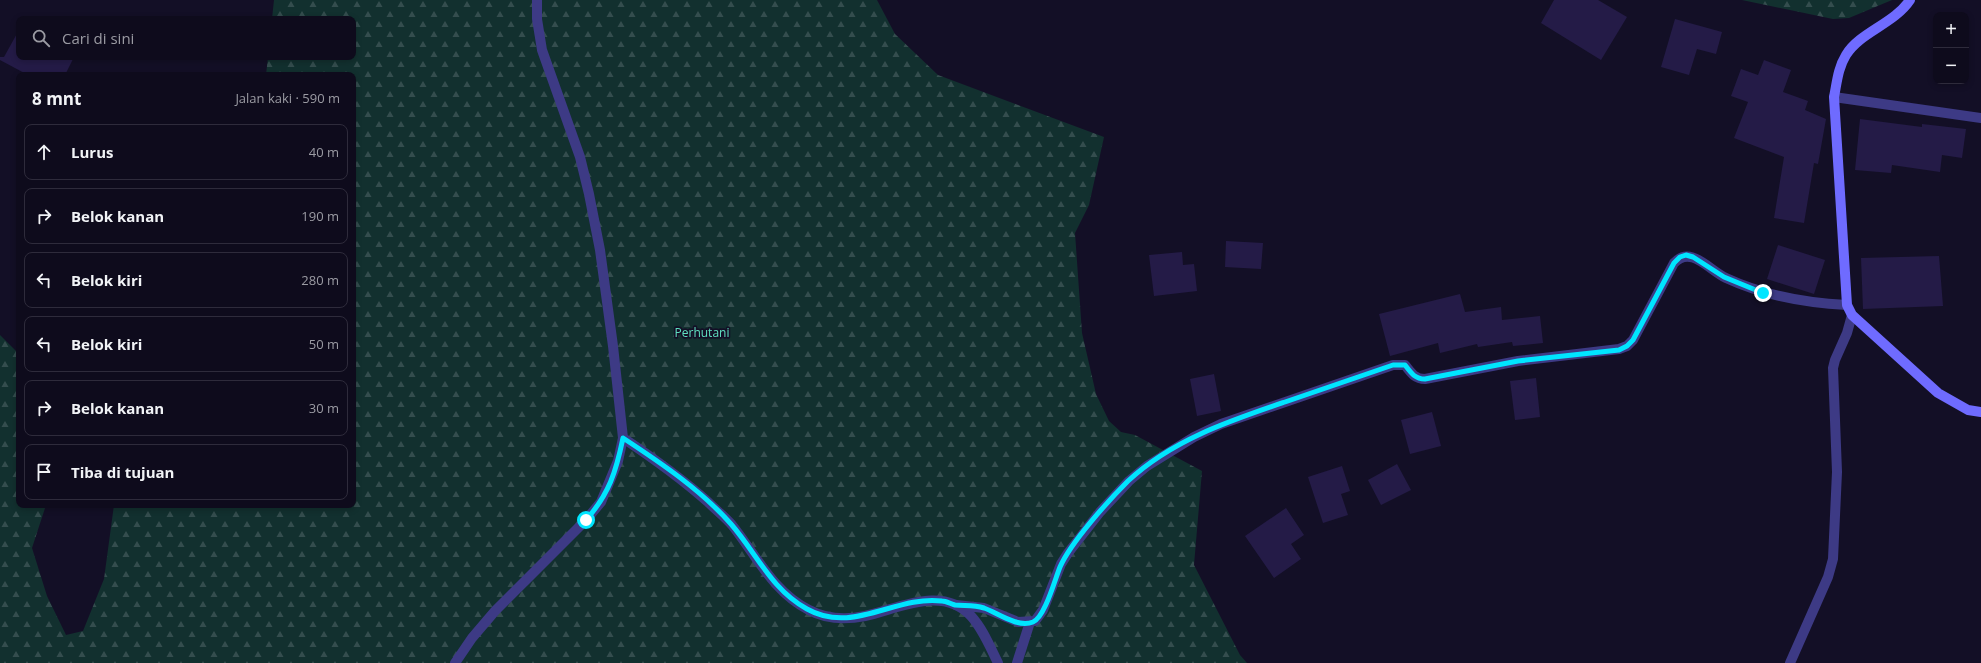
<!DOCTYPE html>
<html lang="id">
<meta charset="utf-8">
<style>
body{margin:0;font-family:"Open Sans",sans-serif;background:#171425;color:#f1f3f6}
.controls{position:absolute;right:12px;top:12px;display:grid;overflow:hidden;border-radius:8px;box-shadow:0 2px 6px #0003}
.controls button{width:36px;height:36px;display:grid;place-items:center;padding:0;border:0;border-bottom:1px solid #2e2b3b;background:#0e0b1c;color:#f1f3f6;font:20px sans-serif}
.stop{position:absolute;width:12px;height:12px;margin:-9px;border:3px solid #00e5ff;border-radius:50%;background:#fff}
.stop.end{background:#00e5ff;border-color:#fff;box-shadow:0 1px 4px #0008}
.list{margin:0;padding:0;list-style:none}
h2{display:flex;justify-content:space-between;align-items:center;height:52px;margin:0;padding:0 16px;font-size:17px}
h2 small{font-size:13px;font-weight:400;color:#9b9ba3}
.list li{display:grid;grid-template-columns:26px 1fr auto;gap:12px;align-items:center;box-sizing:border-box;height:56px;margin:0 8px 8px;padding:0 8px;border:1px solid #2e2b3b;border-radius:8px}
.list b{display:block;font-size:15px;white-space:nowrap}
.list em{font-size:13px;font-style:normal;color:#9b9ba3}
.icon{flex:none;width:22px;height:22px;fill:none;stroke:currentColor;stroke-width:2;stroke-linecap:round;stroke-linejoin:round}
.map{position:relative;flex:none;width:1981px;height:663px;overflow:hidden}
.search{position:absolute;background:#0e0b1c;box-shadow:0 2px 6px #0003;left:16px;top:16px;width:340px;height:44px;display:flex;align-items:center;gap:10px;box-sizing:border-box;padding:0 14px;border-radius:8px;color:#9b9ba3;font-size:15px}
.panel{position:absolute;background:#0e0b1c;box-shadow:0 2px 6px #0003;left:16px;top:72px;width:340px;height:436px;border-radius:8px}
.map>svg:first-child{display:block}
.forest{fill:url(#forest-firs)}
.building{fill:#241b47}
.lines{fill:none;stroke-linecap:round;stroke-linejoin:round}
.street{stroke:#3d3a85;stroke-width:10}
.secondary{stroke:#6f6bff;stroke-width:10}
.route{stroke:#00e5ff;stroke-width:5}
.labels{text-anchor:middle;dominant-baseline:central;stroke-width:3.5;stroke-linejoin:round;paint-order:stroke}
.park-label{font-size:12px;fill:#5fe0c0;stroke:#130f26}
</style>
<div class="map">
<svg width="1981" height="663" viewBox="0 0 1981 663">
<defs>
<pattern id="forest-firs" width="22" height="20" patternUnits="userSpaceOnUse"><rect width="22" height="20" fill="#12302f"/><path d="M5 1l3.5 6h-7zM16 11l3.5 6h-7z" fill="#344d4e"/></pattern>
</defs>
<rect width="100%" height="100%" fill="#130f26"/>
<!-- forest -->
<g class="forest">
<path d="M274 0H877L895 34 938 75 1104 137 1089 205 1075 233 1082 333 1096 394 1109 421 1121 432 1135 435 1202 471 1194 565 1240 655 1247 663H0V335L19 354V505H46L32 548 47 596 66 635 83 631 104 579 114 505H353V75H266L268 57H353V19H272Z"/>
<path d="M1742 0H1892L1849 18 1833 19Z"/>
</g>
<!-- building -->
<g class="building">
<path d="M1554 0H1598L1627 17 1601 60 1541 23Z"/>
<path d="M1675 19 1722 32 1716 54 1697 49 1689 75 1661 67Z"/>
<path d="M19 30V57H74L65 75H28L0 60V57H4Z"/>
<path d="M1764 60 1791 70 1783 92 1808 101 1805 110 1826 119 1818 164 1814 163 1804 223 1774 218 1784 157 1734 138 1748 102 1731 96 1741 69 1758 75Z"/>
<path d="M1860 119 1922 127V124L1966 129 1962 158 1942 155 1940 172 1892 165 1891 173 1855 170Z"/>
<path d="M1226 241 1263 243 1261 269 1225 267Z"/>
<path d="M1778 245 1825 260 1814 294 1767 279Z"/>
<path d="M1182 252 1183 265 1194 264 1197 291 1154 296 1149 255Z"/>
<path d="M1939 256 1943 306 1863 309 1861 258Z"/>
<path d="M1460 294 1465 312 1501 307 1502 320 1540 316 1543 343 1513 346 1512 342 1478 347 1477 344 1440 353 1438 343 1390 356 1379 314Z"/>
<path d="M1214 374 1221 411 1197 416 1190 379Z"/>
<path d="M1536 378 1540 417 1515 420 1510 381Z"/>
<path d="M1432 412 1441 446 1410 454 1401 420Z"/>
<path d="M1397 464 1411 490 1381 505 1368 480Z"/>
<path d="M1342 466 1350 491 1341 494 1348 515 1323 523 1308 477Z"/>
<path d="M1286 508 1304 535 1291 544 1301 559 1274 578 1245 536Z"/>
</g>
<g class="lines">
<!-- street -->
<g class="street">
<path d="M1834 97 1981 118"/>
<path d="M623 438C653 458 681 478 708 502 716 510 725 517 732 525 756 555 773 592 809 610 826 619 846 620 865 616 898 609 942 585 971 616 983 629 990 647 998 663"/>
<path d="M956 605 984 608 1018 622 1035 621 1043 610 1061 564 1068 553 1100 512 1129 481 1147 466 1194 437 1221 424 1393 365H1405C1411 373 1415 379 1425 379L1518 361 1619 349 1627 346 1633 340 1674 263C1691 245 1709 270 1726 278 1765 296 1805 303 1847 305"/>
<path d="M455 663 472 638 495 611 586 520 601 502 618 461 623 438 613 346 600 250 589 194 580 157 542 50 537 19V0"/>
<path d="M1017 663 1030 622"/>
<path d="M1790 663 1828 577 1833 559 1837 472 1833 368 1835 360 1847 333 1852 315"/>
</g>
<!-- secondary -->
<path class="secondary" d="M1910 0C1894 24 1860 32 1846 55 1838 68 1837 82 1834 97L1847 305 1852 315 1938 393 1968 410 1981 412"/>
</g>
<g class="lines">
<!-- route -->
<path class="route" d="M586 520C609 494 616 472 623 438 661 463 701 490 731 524 757 554 771 589 807 609 853 635 895 595 942 601 946 601 951 604 955 605 965 606 974 605 984 608 998 613 1017 628 1033 622 1045 617 1055 579 1060 567 1071 542 1108 501 1128 481 1172 440 1229 421 1285 402 1321 390 1357 377 1393 365H1405C1411 373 1415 379 1425 379L1518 361 1619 350 1627 346 1633 340 1674 263 1680 257 1686 255 1693 257 1724 277 1763 293"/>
</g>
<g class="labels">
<!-- park labels -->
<g class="park-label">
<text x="702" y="332">Perhutani</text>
</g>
</g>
</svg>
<div class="controls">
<button>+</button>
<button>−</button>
</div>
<div class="stop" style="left:586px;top:520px"></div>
<div class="stop end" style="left:1763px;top:293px"></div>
<div class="search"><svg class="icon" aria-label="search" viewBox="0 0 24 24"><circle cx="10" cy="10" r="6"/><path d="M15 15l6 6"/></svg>Cari di sini</div>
<section class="panel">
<h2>8 mnt<small>Jalan kaki · 590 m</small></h2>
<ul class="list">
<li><svg class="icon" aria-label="ahead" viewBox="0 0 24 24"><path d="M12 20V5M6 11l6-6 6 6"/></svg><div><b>Lurus</b></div><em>40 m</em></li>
<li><svg class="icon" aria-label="right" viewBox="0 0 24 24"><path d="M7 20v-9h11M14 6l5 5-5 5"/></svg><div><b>Belok kanan</b></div><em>190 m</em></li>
<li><svg class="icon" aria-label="left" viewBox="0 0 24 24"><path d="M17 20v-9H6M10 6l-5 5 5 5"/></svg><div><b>Belok kiri</b></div><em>280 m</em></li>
<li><svg class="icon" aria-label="left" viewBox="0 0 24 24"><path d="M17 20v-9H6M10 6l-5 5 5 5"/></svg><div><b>Belok kiri</b></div><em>50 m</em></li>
<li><svg class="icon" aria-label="right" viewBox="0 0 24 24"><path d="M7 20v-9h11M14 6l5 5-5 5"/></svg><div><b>Belok kanan</b></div><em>30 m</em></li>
<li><svg class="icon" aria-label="arrive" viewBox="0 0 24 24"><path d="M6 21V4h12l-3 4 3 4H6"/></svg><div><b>Tiba di tujuan</b></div></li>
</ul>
</section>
</div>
